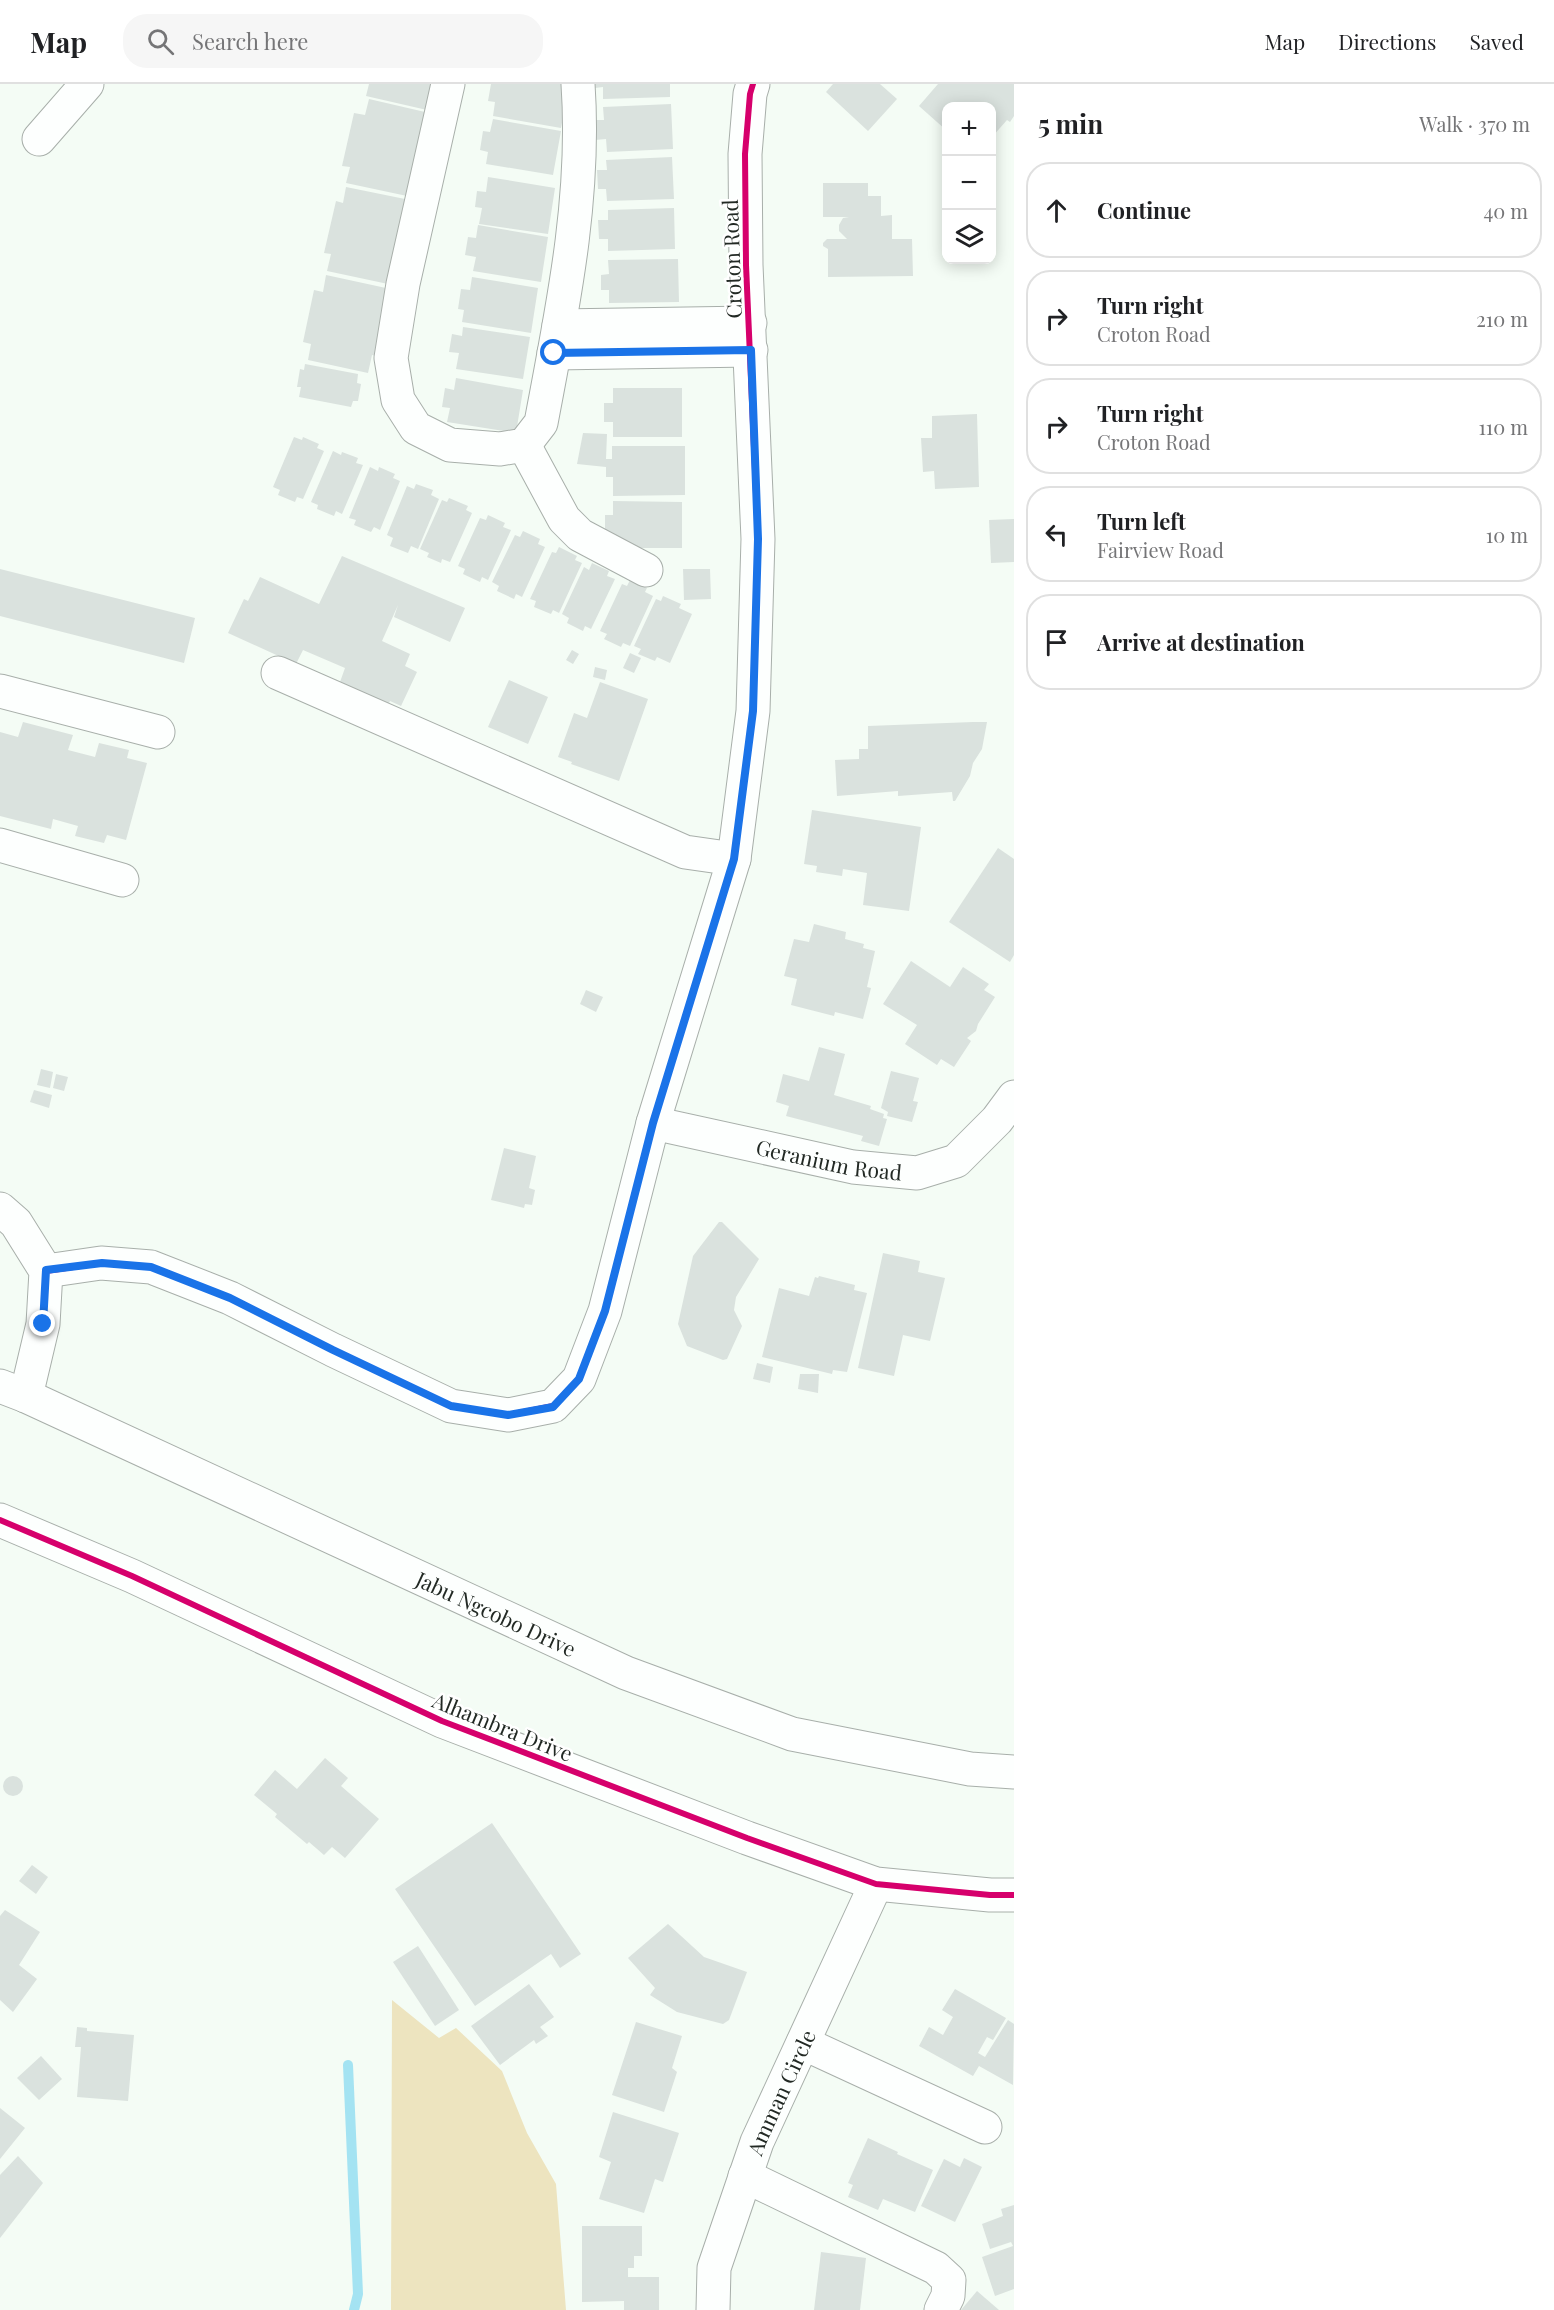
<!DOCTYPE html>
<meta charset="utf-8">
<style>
body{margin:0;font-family:"Playfair Display",serif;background:#f6f6f6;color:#202124}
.controls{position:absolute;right:18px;top:18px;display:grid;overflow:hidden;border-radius:12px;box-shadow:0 3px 15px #0003}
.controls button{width:54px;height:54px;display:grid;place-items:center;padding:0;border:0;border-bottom:2px solid #e0e0e0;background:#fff;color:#202124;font:30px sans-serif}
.stop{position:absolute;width:18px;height:18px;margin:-14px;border:4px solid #1a73e8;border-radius:50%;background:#fff}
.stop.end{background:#1a73e8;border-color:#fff;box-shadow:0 2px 6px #0008}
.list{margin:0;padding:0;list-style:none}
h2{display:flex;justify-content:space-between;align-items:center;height:78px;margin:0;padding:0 24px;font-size:26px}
h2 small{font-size:20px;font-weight:400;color:#757577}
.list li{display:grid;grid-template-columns:39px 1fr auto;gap:18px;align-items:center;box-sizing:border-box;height:96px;margin:0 12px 12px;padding:0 12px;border:2px solid #e0e0e0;border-radius:24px}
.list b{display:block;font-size:22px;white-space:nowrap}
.list p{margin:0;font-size:20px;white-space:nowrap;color:#757577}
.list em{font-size:20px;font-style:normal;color:#757577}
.icon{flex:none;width:33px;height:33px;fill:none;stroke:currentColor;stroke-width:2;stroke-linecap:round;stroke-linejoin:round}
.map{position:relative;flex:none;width:1014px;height:2226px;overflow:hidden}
header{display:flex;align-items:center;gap:36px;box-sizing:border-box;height:84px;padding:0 30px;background:#fff;border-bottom:2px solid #e0e0e0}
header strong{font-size:28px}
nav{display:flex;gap:33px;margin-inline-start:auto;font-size:21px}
.search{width:420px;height:54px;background:#f6f6f6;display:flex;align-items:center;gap:15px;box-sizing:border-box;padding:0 21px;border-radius:24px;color:#757577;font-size:22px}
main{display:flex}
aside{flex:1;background:#fff}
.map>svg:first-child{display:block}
.green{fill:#ede4bf}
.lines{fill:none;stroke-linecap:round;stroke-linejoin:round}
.stream{stroke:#a4e3f2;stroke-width:10}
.building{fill:#dae2de}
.minor-casing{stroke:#a8afaa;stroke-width:35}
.major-casing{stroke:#a8afaa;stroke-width:35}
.minor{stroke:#fdfffe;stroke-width:33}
.major{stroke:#fdfffe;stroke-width:33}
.cycleway-casing{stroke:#fff;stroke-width:10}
.cycleway{stroke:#d6006c;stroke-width:6}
.route{stroke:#1a73e8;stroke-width:8}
.labels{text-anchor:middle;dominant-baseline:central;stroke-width:5;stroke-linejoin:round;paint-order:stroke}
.street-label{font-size:21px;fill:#222924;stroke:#fff}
</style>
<header>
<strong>Map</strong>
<div class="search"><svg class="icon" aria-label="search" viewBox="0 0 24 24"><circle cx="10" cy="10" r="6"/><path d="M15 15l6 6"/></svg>Search here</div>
<nav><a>Map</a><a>Directions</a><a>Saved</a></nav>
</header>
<main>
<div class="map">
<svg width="1014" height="2226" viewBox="0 0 1014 2226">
<rect width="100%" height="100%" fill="#f4fcf5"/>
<!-- green -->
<path class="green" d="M392 1916 439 1954 456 1944 502 1987 527 2049 556 2100 566 2226H391Z"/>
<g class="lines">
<!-- stream -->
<path class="stream" d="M348 1981 358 2210 354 2226"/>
</g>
<!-- building -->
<g class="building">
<path d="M369 0H440L427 26 366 12Z"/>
<path d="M491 0H569L561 44 493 32 495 18 488 17Z"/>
<path d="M595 0H670V13L603 15V3L595 4Z"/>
<path d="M833 0H880L897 15 868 47 826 8Z"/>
<path d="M938 0H1014V32L1010 38 1007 36 992 53V22H946V46L919 22Z"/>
<path d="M369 15 425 28 421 43 430 45 407 112 346 99 350 83 342 82 354 29 365 31Z"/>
<path d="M671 20 673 65 607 68 606 55 595 56 594 36H604L603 23Z"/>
<path d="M493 35 561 47 553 91 486 80 488 68 480 66 483 47 490 48Z"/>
<path d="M672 73 674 115 607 117 606 105H598L597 86H607L606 76Z"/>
<path d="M488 93 555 104 548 150 479 140 482 124 475 123 477 107 486 108Z"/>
<path d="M823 99H868V112H881V132L892 131V155H912L913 192 828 193V165L823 162V159L827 155H847L839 147V141L843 134 849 133H823Z"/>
<path d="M346 103 405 115 401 131 410 133 388 200 327 187 331 170 324 169 336 117 343 119Z"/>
<path d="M674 124 675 165 608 167V155H599L598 136H608V126Z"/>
<path d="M478 141 548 153 541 198 473 187 476 173 465 171 468 153 476 154Z"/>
<path d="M678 175 679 218 609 219V206H601V191L609 190 608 176Z"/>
<path d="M326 191 386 204 383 220 390 222 380 273 372 271 368 289 308 276 311 260 303 258 314 206 323 208Z"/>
<path d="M472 193 538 204 531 249 462 238 464 226 458 225 461 205 470 206Z"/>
<path d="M463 243 530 253 523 295 456 285 459 269 449 268 452 250 462 252Z"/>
<path d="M305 280 358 290 357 299 361 300 358 317H353L351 323 299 313 301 303H297L300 285 304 286Z"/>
<path d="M456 294 523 306 516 349 447 338 450 324 442 323 445 304 454 306Z"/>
<path d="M613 304H682V353H613V338H604V319H613Z"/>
<path d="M977 330 979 403 935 405 934 387 923 388 921 354H932V332Z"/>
<path d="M583 349 607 350 606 375H612V362H685V411L613 412V393H606V383L577 380Z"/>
<path d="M294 353 302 356 303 353 319 360 317 364 324 367 303 415 297 413 295 418 278 411 280 406 273 403Z"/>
<path d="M333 367 341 371 342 368 358 374 356 379 363 381 342 430 336 427 334 432 317 425 318 421 311 418Z"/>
<path d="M370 383 378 387 379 383 395 390 393 394 400 397 380 446 374 443 371 448 354 441 356 436 349 434Z"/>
<path d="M416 400 433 406 431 411 439 415 418 465 411 462 408 469 390 462 393 454 387 451 407 402 414 405Z"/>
<path d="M449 414 468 422 466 426 472 429 450 478 442 475 441 479 427 473 429 469 420 465 442 416 447 418Z"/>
<path d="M613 417 682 418V464H614V450H605V431H613Z"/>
<path d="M488 431 505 439 503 443 511 446 488 496 482 493 480 498 463 490 465 485 458 482 480 434 486 436Z"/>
<path d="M1014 435V478L991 479 989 436Z"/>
<path d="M523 447 540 455 538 460 545 463 522 513 516 510 514 515 497 507 499 502 492 498 515 451 520 453Z"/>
<path d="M559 463 577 472 575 476 582 479 559 529 553 526 551 530 534 523 536 517 530 515 552 468 556 469Z"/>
<path d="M342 472 465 524 450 558 394 533 398 521 382 557 410 570 405 582 417 588 401 622 390 617 388 621 340 598 345 584 303 566 296 580 228 549 244 515 248 517 260 493 319 520Z"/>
<path d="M592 479 609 487 607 492 615 495 591 545 585 542 583 547 567 539 569 534 562 530 584 483 589 486Z"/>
<path d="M0 485 195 534 184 579 0 532Z"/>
<path d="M683 485H710L711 515 684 516Z"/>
<path d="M630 496 647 504 645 508 653 512 630 562 623 559 621 563 604 555 607 550 600 547 622 500 627 502Z"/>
<path d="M663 512 681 520 679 524 692 530 670 579 657 573 655 577 638 570 641 565 634 562 656 515 661 517Z"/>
<path d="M572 566 579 570 573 580 566 576Z"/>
<path d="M630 569 641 574 634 589 623 584Z"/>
<path d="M595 583 607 586 605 596 593 593Z"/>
<path d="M509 596 548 613 528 660 488 643Z"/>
<path d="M600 598 648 615 619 697 571 680 572 678 558 673 574 629 587 634Z"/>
<path d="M23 638 73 651 68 666 95 673 99 659 129 666 127 674 147 679 126 756 107 751 104 759 75 752 78 742 53 735 51 745 0 732V648L18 653Z"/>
<path d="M973 638H987L982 665 973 679 970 692 955 717H953L952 708 898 712V707L837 712 835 676 859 675V665H868V642Z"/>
<path d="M812 726 921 743 909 827 863 821 867 789 843 785 842 792 816 788 817 782 804 780Z"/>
<path d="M998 764 1014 775V871L1010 878 949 838Z"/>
<path d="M814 840 846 848 845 855 864 860 863 864 875 867 867 903 871 904 863 935 835 928 834 932 791 921 797 895 784 892 794 855 809 858Z"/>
<path d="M911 877 950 903 963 883 989 900 984 906 995 913 978 940 976 947 967 954 971 957 954 983 941 975 937 981 905 960 917 941 883 920Z"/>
<path d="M586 906 603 913 596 928 580 920Z"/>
<path d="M819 963 845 970 834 1011 871 1022 870 1025 884 1030 883 1034 887 1035 879 1062 861 1057 863 1052 786 1032 789 1022 776 1018 783 990 809 997Z"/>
<path d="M41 985 53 988 50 1004 37 1001Z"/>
<path d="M891 987 919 994 913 1017 918 1018 912 1038 887 1032 888 1028 881 1024Z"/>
<path d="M56 990 68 993 64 1007 53 1004Z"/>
<path d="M34 1006 52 1011 49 1024 30 1018Z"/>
<path d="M504 1064 536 1072 529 1104 535 1106 532 1121 525 1120 524 1124 491 1116Z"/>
<path d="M719 1138H722L759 1175 736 1213 734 1226 742 1242 727 1275 723 1276 687 1262 678 1240 693 1172Z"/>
<path d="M883 1169 920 1177 918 1188 945 1194 930 1257 903 1251 894 1292 858 1284Z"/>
<path d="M819 1192 855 1201 854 1206 867 1209 847 1288 833 1286 832 1290 762 1273 779 1204 809 1212 815 1193 818 1194Z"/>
<path d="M757 1279 773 1283 770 1299 753 1295Z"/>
<path d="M800 1290H819L818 1309 798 1305Z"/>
<path d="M325 1674 348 1694 341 1702 379 1735 345 1774 332 1763 324 1771 309 1758 307 1760 275 1733 277 1730 254 1711 275 1686 297 1705Z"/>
<circle cx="13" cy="1702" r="10"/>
<path d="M492 1739 581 1870 560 1884 551 1870 475 1922 395 1805Z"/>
<path d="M32 1781 48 1793 36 1810 19 1797Z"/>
<path d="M5 1826 40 1848 19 1881 37 1895 13 1928 0 1916V1832Z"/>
<path d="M668 1840 704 1873 747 1888 729 1936 723 1940 677 1928 650 1911 655 1904 628 1874Z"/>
<path d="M418 1862 459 1926 435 1942 393 1878Z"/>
<path d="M529 1900 554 1933 540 1943 548 1952 536 1960 534 1956 500 1981 471 1942Z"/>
<path d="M955 1905 1006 1934 993 1956 987 1953 978 1969 985 1973 1008 1936 1014 1940 1013 2001 979 1982 973 1992 919 1962 929 1943 943 1951 953 1933 942 1926Z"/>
<path d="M636 1938 682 1952 672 1984 677 1988 664 2028 612 2011Z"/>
<path d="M77 1943 87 1944V1947L134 1951 128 2017 77 2013 81 1963H75Z"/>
<path d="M41 1972 62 1995 39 2016 17 1994Z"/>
<path d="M0 2024 25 2044 0 2075Z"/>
<path d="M613 2028 679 2049 663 2098 655 2095 644 2129 599 2115 611 2078 599 2073Z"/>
<path d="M868 2054 898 2068 897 2070 933 2086 915 2128 883 2115 878 2126 848 2113 853 2101 848 2099Z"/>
<path d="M18 2072 43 2099 0 2154V2091Z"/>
<path d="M964 2074 982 2083 955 2138 921 2122 944 2075 960 2083Z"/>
<path d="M1014 2121V2205L995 2212 982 2173 1013 2162 1011 2158 990 2165 982 2140 1003 2132 1001 2125Z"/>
<path d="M582 2142H642V2172H634V2184H628V2193H659V2226H624V2217L582 2218Z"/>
<path d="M821 2168 866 2174 860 2226H814Z"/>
<path d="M977 2207 999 2226H961Z"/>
</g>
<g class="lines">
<defs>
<g id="minor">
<path d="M448 0 403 200 391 274 398 316 416 344 450 361 500 365 524 361 541 339C562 227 586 114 578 0"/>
<path d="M39 55 87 0"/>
<path d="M559 242 750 239"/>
<path d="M554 269 751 266"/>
<path d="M524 361 564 435 580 451 646 486"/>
<path d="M278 589 685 768 734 775"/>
<path d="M0 607 158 648"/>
<path d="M0 761 122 796"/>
<path id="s1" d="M653 1039 853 1083 917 1089 956 1077 997 1036 1014 1013"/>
<path d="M0 1125 16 1139 46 1187 43 1240 26 1312"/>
<path d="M46 1187 101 1179 151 1183 230 1214 333 1266 451 1322 508 1331 553 1322 579 1295 605 1227 653 1039 734 775 753 627 758 455 746 181 745 70 750 10 753 0"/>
<path d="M0 1436 132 1492 442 1637 747 1754 876 1800 990 1811H1014"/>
<path d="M803 1959 985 2043"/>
<path d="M745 2092 936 2184 949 2196 948 2212 941 2226"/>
<path id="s2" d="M713 2226 714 2184 757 2058 876 1800"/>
</g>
<g id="major">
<path id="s3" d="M0 1302 26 1312 626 1589 792 1650 970 1685 1014 1688"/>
</g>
</defs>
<!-- minor casing -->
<use href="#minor" class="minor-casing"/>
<!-- major casing -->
<use href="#major" class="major-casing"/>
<!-- minor -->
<use href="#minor" class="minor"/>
<!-- major -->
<use href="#major" class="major"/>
<defs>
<g id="cycleway">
<path d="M46 1187 101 1179 151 1183 230 1214 333 1266 451 1322 508 1331 553 1322 579 1295 605 1227 653 1039 734 775 753 627 758 455 746 181 745 70 750 10 753 0"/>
<path d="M0 1436 132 1492 442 1637 747 1754 876 1800 990 1811H1014"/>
</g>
</defs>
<!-- cycleway casing -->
<use href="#cycleway" class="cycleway-casing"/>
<!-- cycleway -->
<use href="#cycleway" class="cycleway"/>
</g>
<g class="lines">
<!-- route -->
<path class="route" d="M43 1240 46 1186 102 1179 151 1183 230 1214 333 1266 451 1322 508 1331 553 1323 579 1295 605 1227 653 1039 734 775 753 627 758 455 751 266 554 269"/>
</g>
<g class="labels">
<!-- street labels -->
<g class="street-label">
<text transform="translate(731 175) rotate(-92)">Croton Road</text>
<text stroke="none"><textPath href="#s1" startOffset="180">Geranium Road</textPath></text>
<text stroke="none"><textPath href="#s3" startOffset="546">Jabu Ngcobo Drive</textPath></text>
<text transform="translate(503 1642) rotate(22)">Alhambra Drive</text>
<text stroke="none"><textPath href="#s2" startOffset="230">Amman Circle</textPath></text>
</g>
</g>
</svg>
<div class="controls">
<button>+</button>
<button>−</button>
<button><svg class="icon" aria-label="layers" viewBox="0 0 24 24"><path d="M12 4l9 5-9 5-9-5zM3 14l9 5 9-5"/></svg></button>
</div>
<div class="stop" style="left:554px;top:269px"></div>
<div class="stop end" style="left:43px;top:1240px"></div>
</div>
<aside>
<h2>5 min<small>Walk · 370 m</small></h2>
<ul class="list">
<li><svg class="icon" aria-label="ahead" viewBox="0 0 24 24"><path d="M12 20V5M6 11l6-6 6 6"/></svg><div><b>Continue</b></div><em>40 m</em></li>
<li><svg class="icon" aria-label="right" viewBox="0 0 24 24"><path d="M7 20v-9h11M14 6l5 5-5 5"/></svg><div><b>Turn right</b><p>Croton Road</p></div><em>210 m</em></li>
<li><svg class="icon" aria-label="right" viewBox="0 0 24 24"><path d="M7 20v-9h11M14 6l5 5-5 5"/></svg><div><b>Turn right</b><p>Croton Road</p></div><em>110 m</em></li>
<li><svg class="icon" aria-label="left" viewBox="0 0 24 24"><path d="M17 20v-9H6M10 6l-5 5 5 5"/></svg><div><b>Turn left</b><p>Fairview Road</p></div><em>10 m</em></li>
<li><svg class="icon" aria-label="arrive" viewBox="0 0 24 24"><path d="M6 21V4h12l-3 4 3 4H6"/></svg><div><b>Arrive at destination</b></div></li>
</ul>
</aside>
</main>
